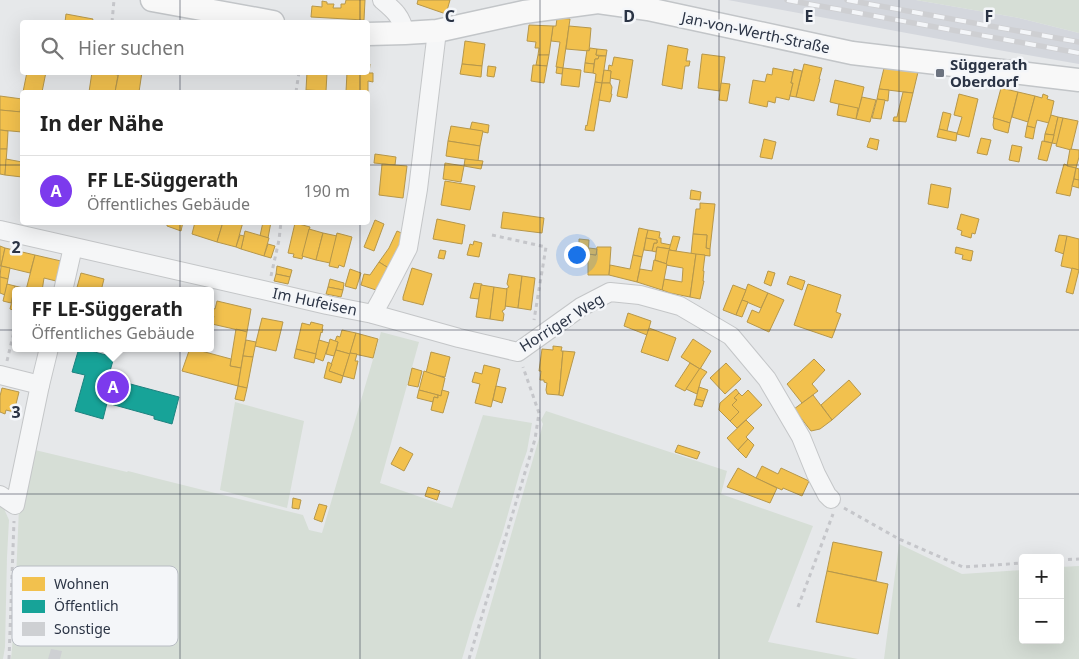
<!DOCTYPE html>
<html lang="de">
<meta charset="utf-8">
<style>
body{margin:0;font-family:"Noto Sans",sans-serif;background:#f6f6f6;color:#222}
.controls{position:absolute;right:15px;bottom:15px;display:grid;overflow:hidden;border-radius:5px;box-shadow:0 5px 20px #0002}
.controls button{width:45px;height:45px;display:grid;place-items:center;padding:0;border:0;border-bottom:1px solid #e0e0e0;background:#fff;color:#222;font:25px sans-serif}
.you{position:absolute;left:576px;top:254px;width:18px;height:18px;margin:-12px;border:4px solid #fff;border-radius:50%;background:#1a73e8;box-shadow:0 0 0 8px #1a73e833}
.badge{display:grid;place-items:center;width:32px;height:32px;border-radius:50%;background:#7c3aed;color:#fff;font-size:16px;font-weight:700}
.pin{position:absolute;translate:-50% -50%;border:2px solid #fff;box-shadow:0 1px 5px #0006}
.popup{position:absolute;left:12px;top:287px;width:202px;height:65px;box-sizing:border-box;display:grid;place-content:center;border-radius:5px;background:#fff;filter:drop-shadow(0 1px 4px #0005);font-size:16px;white-space:nowrap;color:#767676}
.popup b{font-size:19px;color:#222}
.popup::after{content:'';position:absolute;left:50%;top:100%;margin-left:-10px;border:10px solid transparent;border-top-color:#fff}
.list{margin:0;padding:0;list-style:none}
h2{display:flex;justify-content:space-between;align-items:center;height:65px;margin:0;padding:0 20px;font-size:21px}
h2 small{font-size:16px;font-weight:400;color:#767676}
.list li{display:grid;grid-template-columns:32px 1fr auto;gap:15px;align-items:center;box-sizing:border-box;height:70px;padding:0 20px;border-top:1px solid #e0e0e0}
.list b{display:block;font-size:19px;white-space:nowrap}
.list p{margin:0;font-size:16px;white-space:nowrap;color:#767676}
.list em{font-size:16px;font-style:normal;color:#767676}
.icon{flex:none;width:28px;height:28px;fill:none;stroke:currentColor;stroke-width:2;stroke-linecap:round;stroke-linejoin:round}
.map{position:relative;flex:none;width:1079px;height:659px;overflow:hidden}
.search{position:absolute;background:#fff;box-shadow:0 5px 20px #0002;left:20px;top:20px;width:350px;height:55px;display:flex;align-items:center;gap:12px;box-sizing:border-box;padding:0 18px;border-radius:5px;color:#767676;font-size:19px}
.panel{position:absolute;background:#fff;box-shadow:0 5px 20px #0002;left:20px;top:90px;width:350px;height:135px;border-radius:5px}
.map>svg:first-child{display:block}
.built{fill:#d4d7dd}
.green{fill:#d6ded6}
.homes{fill:#f2c14e;stroke:#b6974b}
.public{fill:#17a398;stroke:#1d827f}
.building{fill:#ced0d3}
.lines{fill:none;stroke-linecap:round;stroke-linejoin:round}
.minor-casing{stroke:#c4c6c8;stroke-width:20}
.major-casing{stroke:#c2c5c8;stroke-width:25}
.path{stroke:#c5c6ca;stroke-width:3;stroke-dasharray:4 4;stroke-linecap:butt}
.minor{stroke:#f5f6f7;stroke-width:18}
.major{stroke:#f8f8f8;stroke-width:22}
.rail-casing{stroke:#cecfd2;stroke-width:5.5}
.rail{stroke:#f4f6f9;stroke-width:4;stroke-dasharray:11;stroke-linecap:butt}
.grid{fill:none;stroke:#2b3445;stroke-width:1;stroke-opacity:0.55}
.poi-dot{fill:#6c737f;stroke:#f4f6f9;stroke-width:2}
.labels{text-anchor:middle;dominant-baseline:central;stroke-width:5;stroke-linejoin:round;paint-order:stroke}
.street-label{font-size:15px;fill:#2b3445;stroke:#f4f6f9}
.poi-label{font-size:15px;font-weight:bold;fill:#2b3445;stroke:#f4f6f9;text-anchor:start}
.key{fill:#f4f6f9;stroke:#b8bcc3;stroke-width:1}
.key-label{font-size:14px;fill:#2b3445}
.grid-label{font-size:16px;text-anchor:middle;font-weight:bold;fill:#2b3445;stroke:#f4f6f9;stroke-width:5;stroke-linejoin:round;paint-order:stroke}
</style>
<div class="map">
<svg width="1079" height="659" viewBox="0 0 1079 659">
<rect width="100%" height="100%" fill="#e6e8ea"/>
<!-- built -->
<path class="built" d="M728 0H916L1019 18 1079 33V64L1004 51Z"/>
<!-- green -->
<g class="green">
<path d="M916 0H1079V33L1019 18Z"/>
<path d="M381 332 419 342 380 483 452 508 483 415 532 423 527 451 521 468 502 535 473 622 462 659H11L14 627 19 507 35 450 127 472 128 471 155 478 303 515 309 530 322 533Z"/>
<path d="M235 402 304 421 287 508 220 490Z"/>
<path d="M546 411 727 471 721 494 813 526 768 642 858 659H475L540 435 543 424 541 420Z"/>
<path d="M0 503 2 504 9 520 7 557 5 647 3 659H0Z"/>
<path d="M899 544 962 574 1023 570V640H1060V567L1079 566V659H884Z"/>
</g>
<!-- homes -->
<g class="homes">
<path d="M346 0H365L364 20 311 17 312 6 322 7V1L327 2V4H334L333 8H341V4H345Z"/>
<path d="M418 0H450L446 14 417 4Z"/>
<path d="M66 14 93 19 92 22H65Z"/>
<path d="M557 18 570 19 563 68 556 67 560 42 551 41 553 26H556Z"/>
<path d="M529 25 553 26 549 55H538L539 48H535L536 42 527 41Z"/>
<path d="M569 26 591 28 589 51 566 49Z"/>
<path d="M465 41 485 44 482 66 462 64Z"/>
<path d="M668 45 688 49 686 61H690L689 66H685L682 89 662 85Z"/>
<path d="M590 48 597 49 596 55 599 56 598 59H595L594 64 585 63 587 50 589 51Z"/>
<path d="M597 49 607 50 606 56 596 55Z"/>
<path d="M702 54 725 57 720 91 698 88Z"/>
<path d="M538 55H549L547 66 536 65Z"/>
<path d="M599 56H606L602 83 595 82 596 74 593 73 595 59H598Z"/>
<path d="M614 57 633 60 627 98 617 96 620 80 610 78 611 71H608L609 65 612 66Z"/>
<path d="M585 63 594 64 593 73 584 72Z"/>
<path d="M368 64H370L369 73H373V82L368 81V94V92H346L347 72H368Z"/>
<path d="M462 64 482 66 481 77 460 74Z"/>
<path d="M804 64 822 68 819 79H820L814 101 796 97Z"/>
<path d="M533 65 547 66 544 83 531 81Z"/>
<path d="M488 66 496 67 494 77 487 76Z"/>
<path d="M557 67 563 68 562 74 556 73Z"/>
<path d="M563 68 581 70 579 87 561 85Z"/>
<path d="M773 68 793 72 791 83H793L789 100 776 97 775 103 768 101 767 107 749 103 753 80 765 82 767 74 772 75Z"/>
<path d="M884 68 918 72 913 93 879 89Z"/>
<path d="M794 69 802 71 796 97 790 96 793 83H791Z"/>
<path d="M604 70 611 71 610 83H602Z"/>
<path d="M27 72H46L42 92H23Z"/>
<path d="M92 72H102L118 75 115 92H89Z"/>
<path d="M119 72H142L139 92H115Z"/>
<path d="M307 72H333L327 73 326 91 306 90Z"/>
<path d="M835 80 864 87 859 109 830 102Z"/>
<path d="M595 82 602 83 594 131 585 130 586 125 587 126Z"/>
<path d="M602 83H610L612 87 611 94H612L610 102 599 100Z"/>
<path d="M721 83 730 84 727 101 719 100Z"/>
<path d="M1001 88 1018 92 1010 123 993 118Z"/>
<path d="M879 89 889 90 888 101 877 99Z"/>
<path d="M903 92 913 93 906 122 893 121 894 117H897Z"/>
<path d="M1018 92 1035 96 1028 122 1012 117Z"/>
<path d="M959 94 978 99 969 137 957 134 962 117 954 115Z"/>
<path d="M1043 94 1048 96 1047 99 1054 101 1049 123 1037 120 1035 128 1027 126 1035 96 1042 98Z"/>
<path d="M0 96 22 99 20 112 0 110Z"/>
<path d="M862 97 876 100 870 122 856 119Z"/>
<path d="M877 99 885 100 881 119 872 118Z"/>
<path d="M839 104 858 108 856 119 837 115Z"/>
<path d="M0 110 22 112V132L0 130Z"/>
<path d="M943 112 951 114 947 131 939 129Z"/>
<path d="M1051 115 1058 117 1054 135 1045 134Z"/>
<path d="M1058 117 1063 118 1057 144 1052 143Z"/>
<path d="M994 118 1010 123 1008 133 994 129 993 125Z"/>
<path d="M1063 118 1078 121 1071 150 1056 146Z"/>
<path d="M472 122 489 125 488 133 470 129Z"/>
<path d="M451 126 483 131 480 146 448 141Z"/>
<path d="M1027 126 1035 128 1033 139 1025 137Z"/>
<path d="M939 129 957 133 956 141 937 137Z"/>
<path d="M0 130 8 131 7 149H0Z"/>
<path d="M1045 134 1054 135 1052 143 1044 141Z"/>
<path d="M870 138 879 140 877 150 867 147Z"/>
<path d="M981 138 991 140 987 155 977 153Z"/>
<path d="M764 139 776 142 772 159 760 157Z"/>
<path d="M448 141 480 146 478 161 446 156Z"/>
<path d="M1042 141 1052 143 1047 161 1038 159Z"/>
<path d="M1012 145 1022 147 1019 162 1009 160Z"/>
<path d="M0 149H7L5 175 0 174Z"/>
<path d="M1070 149 1079 150V157L1076 168 1067 166Z"/>
<path d="M375 154 396 157 395 165 374 163Z"/>
<path d="M6 159 22 162V177L5 175Z"/>
<path d="M465 159 483 161 481 169 464 166Z"/>
<path d="M445 163 464 166 461 182 443 179Z"/>
<path d="M382 164 407 166 403 198 379 195Z"/>
<path d="M1064 164 1067 165V166L1076 168 1070 196 1056 193Z"/>
<path d="M1076 168 1079 169V180L1074 179Z"/>
<path d="M1074 179 1079 180V188L1072 186Z"/>
<path d="M445 181 475 186 470 210 441 205Z"/>
<path d="M931 184 951 188 948 208 928 204Z"/>
<path d="M691 190 701 192 700 200 690 199Z"/>
<path d="M700 203 715 204 710 249 706 248 707 235 693 234 696 209H700Z"/>
<path d="M503 212 544 218 542 233 501 228Z"/>
<path d="M961 214 979 219 975 234 972 233 971 238 961 235 962 231 957 229Z"/>
<path d="M437 219 465 225 462 244 433 239Z"/>
<path d="M375 220 384 224 374 251 364 247Z"/>
<path d="M167 222H183L181 231 167 226Z"/>
<path d="M195 222H223L217 242 192 234Z"/>
<path d="M223 222H243L236 247 217 242Z"/>
<path d="M263 222H271L268 238 260 236Z"/>
<path d="M295 223 310 227 302 259 293 257 294 254 288 253Z"/>
<path d="M639 228 648 230 642 257 633 255Z"/>
<path d="M309 229 323 233 316 260 302 256Z"/>
<path d="M648 230 660 232 659 238H661V243L671 245 670 249 657 247 656 252 652 251 654 243H657V240L646 238Z"/>
<path d="M245 231 269 238 264 256 241 249Z"/>
<path d="M397 231 406 235 390 269 379 262 389 248Z"/>
<path d="M323 233 337 236 330 263 316 260Z"/>
<path d="M337 233 352 237 344 267 339 265 338 268 329 266Z"/>
<path d="M693 234 707 235 706 248 710 249V256L691 254Z"/>
<path d="M240 235 244 236 241 249 236 247Z"/>
<path d="M1059 235 1067 236 1064 254 1055 251Z"/>
<path d="M673 236 680 237 676 251 669 250Z"/>
<path d="M1067 236 1079 239V270L1061 266Z"/>
<path d="M646 238 657 240V243H654L652 251 644 250Z"/>
<path d="M579 239 589 240 588 256 579 255Z"/>
<path d="M474 241 482 243 479 257 467 255 470 244 473 245Z"/>
<path d="M268 244 275 246 271 258 264 256Z"/>
<path d="M0 246 5 248 1 266H0Z"/>
<path d="M597 247H611L609 275H588V254L596 255Z"/>
<path d="M657 247 670 249 667 264 655 260Z"/>
<path d="M956 247 973 251 971 261 962 259 963 255 955 253Z"/>
<path d="M5 248 35 255 30 273 1 266Z"/>
<path d="M589 248 597 249 596 255 588 254Z"/>
<path d="M440 250 446 251 444 259 438 258Z"/>
<path d="M669 250 696 254 690 297 670 293 662 290 664 279 682 282 683 268 666 265Z"/>
<path d="M696 254 705 255 703 271H704L703 281H704L700 299 690 297Z"/>
<path d="M35 255 61 261 56 281 44 278 42 291 26 290Z"/>
<path d="M633 255 642 257 637 282 609 275 610 265 630 269Z"/>
<path d="M654 260 667 264 662 290 637 282 640 269 652 271Z"/>
<path d="M379 262 390 269 376 290 361 285 364 274 370 275Z"/>
<path d="M1 266 10 268 8 279 0 277Z"/>
<path d="M277 266 292 270 290 277 276 274Z"/>
<path d="M412 268 432 274 423 305 403 300V297Z"/>
<path d="M1072 268 1079 270 1073 294 1066 292Z"/>
<path d="M350 269 361 273 356 289 345 286Z"/>
<path d="M768 271 775 273 771 286 764 283Z"/>
<path d="M81 273 104 279 101 291H76Z"/>
<path d="M276 274 290 277 288 284 274 281Z"/>
<path d="M509 274 522 276 518 308 505 306 506 289 509 287 507 284Z"/>
<path d="M522 276 535 278 531 310 518 308Z"/>
<path d="M790 276 805 281 802 290 787 284Z"/>
<path d="M0 277 8 279 5 295 0 293Z"/>
<path d="M330 279 344 283 343 290 328 287Z"/>
<path d="M474 283 482 284 479 299 470 298Z"/>
<path d="M7 284 15 286 11 303 3 301Z"/>
<path d="M748 284 768 293 761 308 742 300Z"/>
<path d="M808 284 841 295 836 312 841 314 832 338 794 325Z"/>
<path d="M481 285 494 287 490 319 476 317Z"/>
<path d="M733 285 746 290 736 315 723 310Z"/>
<path d="M15 286 27 289 26 291H16V297L13 296Z"/>
<path d="M328 287 343 290 341 297 326 294Z"/>
<path d="M494 287 507 289 505 309 502 311 504 314 503 321 490 319Z"/>
<path d="M768 293 784 300 769 332 747 322 752 310 759 313Z"/>
<path d="M13 296 16 297V311L10 309Z"/>
<path d="M742 300 748 302 742 317 736 315Z"/>
<path d="M217 301 251 309 247 332 212 324 214 316H210L212 308 215 309Z"/>
<path d="M628 313 651 321 647 335 624 326Z"/>
<path d="M262 318 283 322 276 351 255 346Z"/>
<path d="M311 322 323 325 322 329H323L322 333 321 332 316 354 296 349 302 323 310 325Z"/>
<path d="M649 328 676 338 668 361 641 352Z"/>
<path d="M236 329 247 332 241 368 230 366Z"/>
<path d="M342 330 356 333 350 354 336 350 338 342 335 341 337 336 340 337Z"/>
<path d="M356 333 378 339 373 358 350 353Z"/>
<path d="M330 339 338 342 334 356 326 354Z"/>
<path d="M693 339 711 351 700 369 681 357Z"/>
<path d="M246 340 256 342 253 357 243 356Z"/>
<path d="M319 340 329 343 323 361 315 358Z"/>
<path d="M553 346 562 347 561 351H563L559 395 547 394 546 390 547 383 544 382V380H540L541 371H539L542 349 553 350Z"/>
<path d="M190 348 231 359 230 366 241 368 238 386 182 371Z"/>
<path d="M296 349 316 354 314 363 294 358Z"/>
<path d="M336 350 350 354 343 376 329 371Z"/>
<path d="M563 351 575 352 563 396 559 395Z"/>
<path d="M431 352 450 357 445 377 426 373Z"/>
<path d="M350 353 357 354 355 361H358L354 379 343 376Z"/>
<path d="M243 356 253 357 247 388 238 386Z"/>
<path d="M814 359 825 370 812 384 818 391 802 403 787 384Z"/>
<path d="M328 362 332 364 329 371 343 376 341 383 324 378Z"/>
<path d="M690 363 700 369 685 391 675 386Z"/>
<path d="M726 363 741 379 725 394 710 378Z"/>
<path d="M484 365 500 369 491 407 475 403 480 384 472 382 475 372 482 374Z"/>
<path d="M412 368 422 371 418 387 408 385Z"/>
<path d="M700 368 707 372 701 380 697 394 686 389Z"/>
<path d="M424 371 445 378 441 396 419 390Z"/>
<path d="M849 380 861 394 832 420 821 405Z"/>
<path d="M238 386 247 388 244 401 235 399Z"/>
<path d="M496 386 506 388 502 403 493 400Z"/>
<path d="M699 387 708 390 704 401 696 399Z"/>
<path d="M2 388 19 392 14 412 6 410 5 414 0 412V396Z"/>
<path d="M736 389 739 393 734 398 737 400 732 405 739 412 730 421 719 410 720 403Z"/>
<path d="M419 390 438 395V398L434 397 433 402 417 398Z"/>
<path d="M442 390 449 392 443 413 431 410 434 397 438 398V395L441 396Z"/>
<path d="M748 390 762 405 737 428 730 421 739 412 732 405 737 400 734 398 739 393 742 396Z"/>
<path d="M813 395 832 420 820 429 811 431 794 409Z"/>
<path d="M696 399 704 401 702 407 694 405Z"/>
<path d="M746 420 754 428 746 437 748 439 738 450 727 438Z"/>
<path d="M748 439 754 445 746 458 738 450Z"/>
<path d="M678 445 700 452 697 459 675 452Z"/>
<path d="M400 447 413 454 404 471 391 464Z"/>
<path d="M762 466 778 474 781 468 809 481 802 496 783 488 782 490 756 478Z"/>
<path d="M738 468 756 478 777 488 770 503 727 487Z"/>
<path d="M428 487 440 491 437 500 425 496Z"/>
<path d="M293 498 301 500 299 509 292 508Z"/>
<path d="M319 504 327 506 322 522 314 519Z"/>
<path d="M833 542 882 552 876 581 827 571Z"/>
<path d="M827 571 888 584 878 634 816 622Z"/>
</g>
<!-- public -->
<path class="public" d="M79 348 114 357 108 378 179 397 172 424 154 419V416L107 403 103 419 75 411 85 375 72 372Z"/>
<!-- building -->
<path class="building" d="M51 649 62 651 60 659H48Z"/>
<g class="lines">
<defs>
<g id="minor">
<path d="M382 0C395 11 401 16 405 33"/>
<path d="M0 230 263 290 327 305 373 314 459 338 518 352 581 307 610 292 640 295 680 306 731 336 767 379 801 437 816 474 827 495 831 499"/>
<path d="M63 291 73 247"/>
<path d="M373 314 383 296 408 248 418 189 437 31"/>
<path d="M0 375 40 385"/>
<path d="M0 495 15 505 40 385 49 348"/>
</g>
<g id="major">
<path d="M152 0 273 22"/>
<path d="M368 34 405 33 437 31 524 12 598 2 648 9 852 53 1079 80"/>
</g>
</defs>
<!-- minor casing -->
<use href="#minor" class="minor-casing"/>
<!-- major casing -->
<use href="#major" class="major-casing"/>
<!-- path -->
<g class="path">
<path d="M112 22 114 0"/>
<path d="M296 92 299 72"/>
<path d="M492 235 546 247 534 320"/>
<path d="M271 276 279 240 281 222"/>
<path d="M7 361 16 323"/>
<path d="M844 508 899 539 963 567 1023 563"/>
<path d="M1060 560 1079 559"/>
<path d="M798 607 833 514"/>
<path d="M9 659 14 521"/>
<path d="M469 659 535 439 539 413 523 367"/>
</g>
<!-- minor -->
<use href="#minor" class="minor"/>
<!-- major -->
<use href="#major" class="major"/>
<defs>
<g id="rail">
<path d="M787 0 1079 53"/>
<path d="M847 0 1079 42"/>
</g>
</defs>
<!-- rail casing -->
<use href="#rail" class="rail-casing"/>
<!-- rail -->
<use href="#rail" class="rail"/>
</g>
<!-- grid -->
<path class="grid" d="M180 0V22M360 0V22M540 0V659M719 0V659M899 0V659M180 72V92M360 72V92M0 165H22M368 165H1079M180 222V659M360 222V659M0 330H1079M0 494H1079"/>
<!-- markers -->
<rect class="poi-dot" x="935" y="68" width="10" height="10" rx="2.5"/>
<g class="labels">
<!-- street labels -->
<g class="street-label">
<text transform="translate(756 32) rotate(12)">Jan-von-Werth-Straße</text>
<text transform="translate(315 301) rotate(12)">Im Hufeisen</text>
<text transform="translate(561 322) rotate(-32)">Horriger Weg</text>
</g>
<!-- poi labels -->
<g class="poi-label">
<text x="950" y="64">Süggerath<tspan x="950" dy="17">Oberdorf</tspan></text>
</g>
</g>
<!-- legend -->
<rect x="12" y="566" width="166" height="80" rx="8" class="key"/>
<rect x="22" y="577" width="23" height="14" fill="#f2c14e"/>
<rect x="22" y="600" width="23" height="13" fill="#17a398"/>
<rect x="22" y="622" width="23" height="14" fill="#ced0d3"/>
<g class="key-label">
<text x="54" y="589">Wohnen</text>
<text x="54" y="611">Öffentlich</text>
<text x="54" y="634">Sonstige</text>
</g>
<g class="grid-label">
<text x="450" y="22">C</text>
<text x="629" y="22">D</text>
<text x="809" y="22">E</text>
<text x="989" y="22">F</text>
<text x="16" y="253">2</text>
<text x="16" y="418">3</text>
</g>
</svg>
<div class="controls">
<button>+</button>
<button>−</button>
</div>
<div class="you"></div>
<div class="pin badge" style="left:113px;top:387px">A</div>
<div class="popup"><b>FF LE-Süggerath</b>Öffentliches Gebäude</div>
<div class="search"><svg class="icon" aria-label="search" viewBox="0 0 24 24"><circle cx="10" cy="10" r="6"/><path d="M15 15l6 6"/></svg>Hier suchen</div>
<section class="panel">
<h2>In der Nähe<small></small></h2>
<ul class="list">
<li><span class="badge">A</span><div><b>FF LE-Süggerath</b><p>Öffentliches Gebäude</p></div><em>190 m</em></li>
</ul>
</section>
</div>
